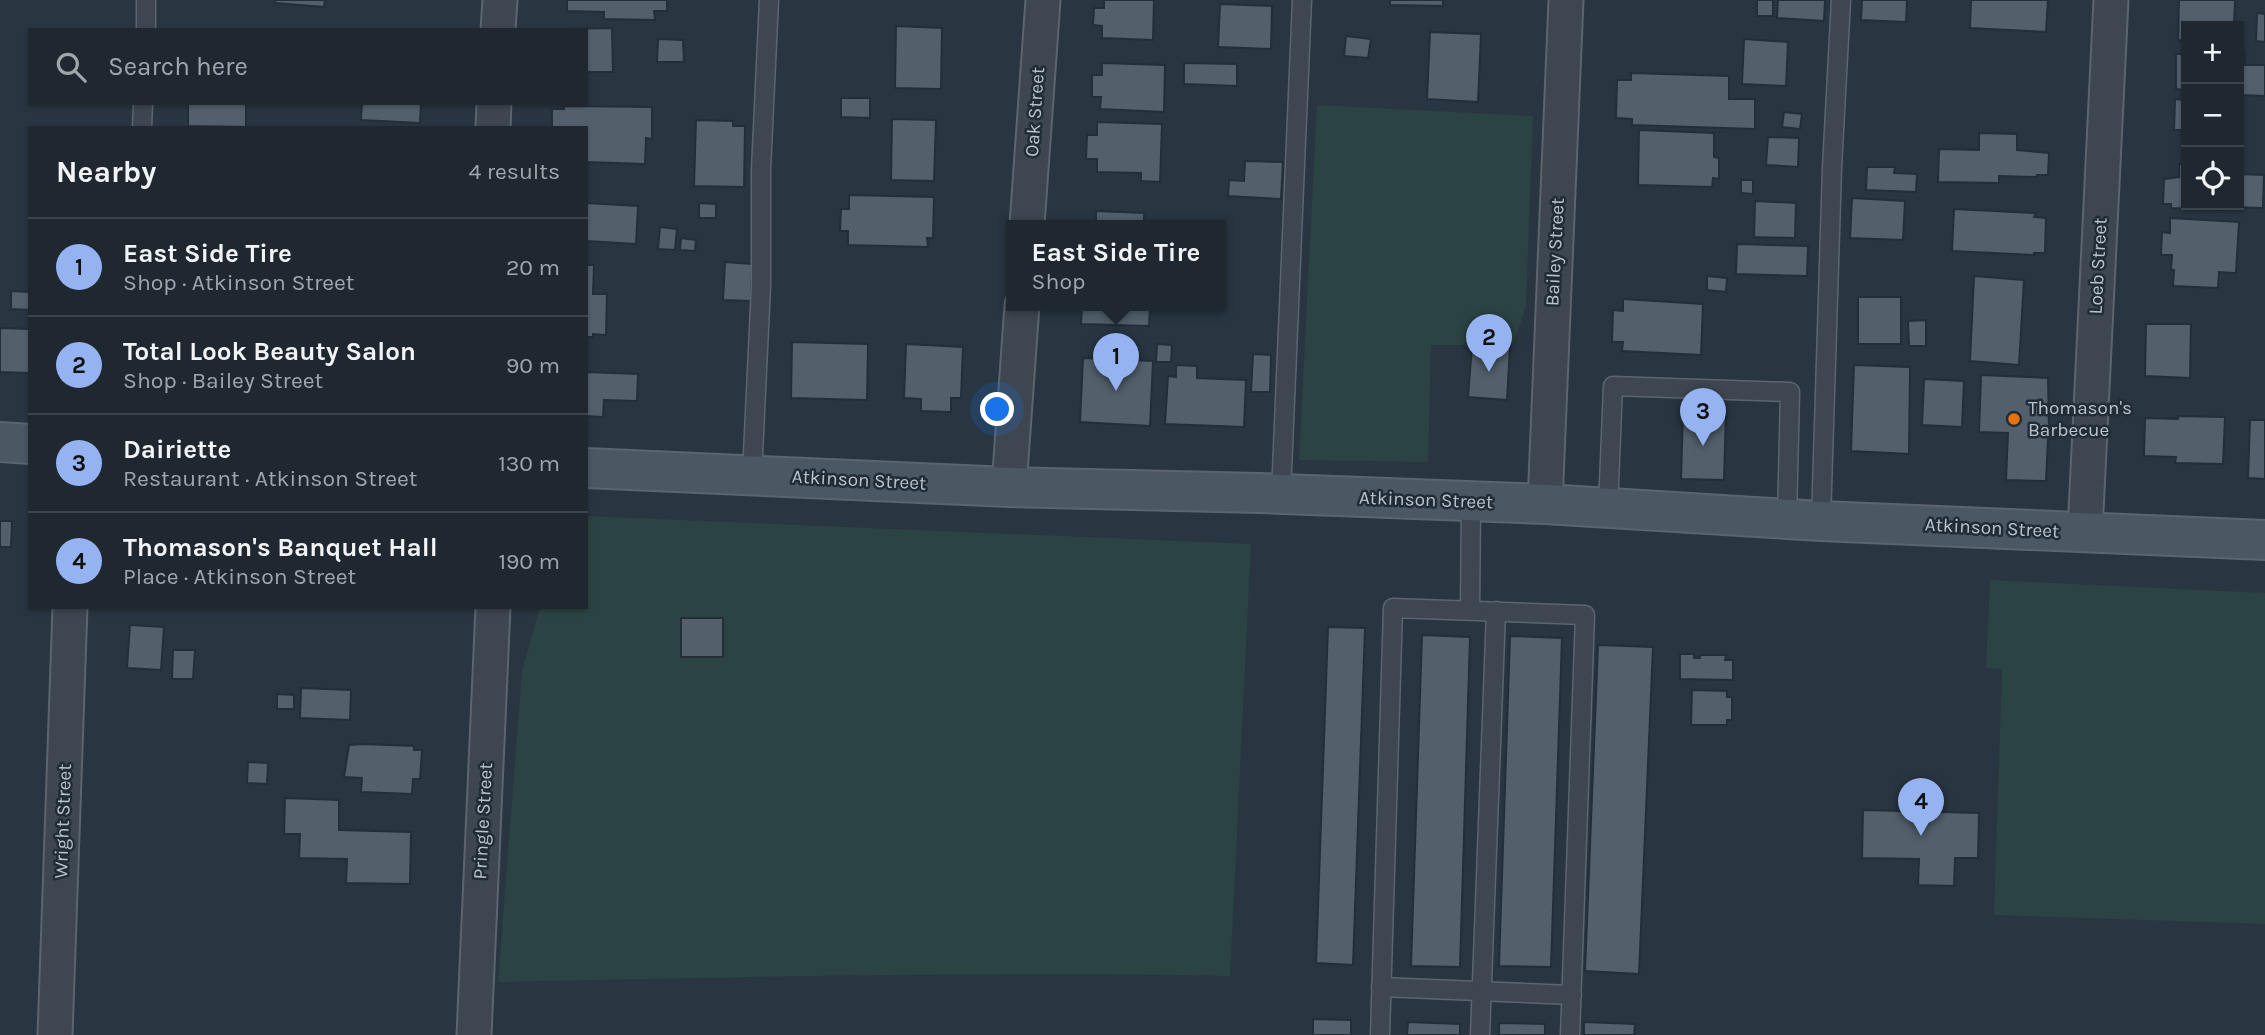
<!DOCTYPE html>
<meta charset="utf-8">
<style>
body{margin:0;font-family:Karla,sans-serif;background:#2c343d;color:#f1f3f6}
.controls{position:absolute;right:21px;top:21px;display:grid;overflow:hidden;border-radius:0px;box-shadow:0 2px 5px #0004}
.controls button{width:63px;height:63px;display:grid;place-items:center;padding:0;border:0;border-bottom:2px solid #3c444d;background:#1f2831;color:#f1f3f6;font:35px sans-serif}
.you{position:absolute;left:998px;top:410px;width:24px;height:24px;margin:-18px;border:5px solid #fff;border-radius:50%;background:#1a73e8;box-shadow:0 0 0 10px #1a73e833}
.badge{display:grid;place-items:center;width:46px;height:46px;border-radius:50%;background:#95b2f1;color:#111;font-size:23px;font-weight:700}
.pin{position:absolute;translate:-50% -58px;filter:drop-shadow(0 2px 4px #0008)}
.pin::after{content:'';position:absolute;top:37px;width:24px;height:21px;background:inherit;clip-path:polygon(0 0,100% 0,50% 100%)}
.popup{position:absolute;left:1006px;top:220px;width:220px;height:91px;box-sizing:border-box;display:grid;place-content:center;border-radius:0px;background:#1f2831;filter:drop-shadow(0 2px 5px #0005);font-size:23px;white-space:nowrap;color:#a1a6ab}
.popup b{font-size:26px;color:#f1f3f6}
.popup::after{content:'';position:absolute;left:50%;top:100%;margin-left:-14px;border:14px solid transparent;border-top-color:#1f2831}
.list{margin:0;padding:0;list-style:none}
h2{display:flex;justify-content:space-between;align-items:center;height:91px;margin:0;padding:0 28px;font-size:30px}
h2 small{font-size:23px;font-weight:400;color:#a1a6ab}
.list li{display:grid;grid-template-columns:46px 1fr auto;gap:21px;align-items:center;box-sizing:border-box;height:98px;padding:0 28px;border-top:2px solid #3c444d}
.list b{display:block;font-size:26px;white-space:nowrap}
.list p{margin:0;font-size:23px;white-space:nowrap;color:#a1a6ab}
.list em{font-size:23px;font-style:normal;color:#a1a6ab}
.icon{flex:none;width:38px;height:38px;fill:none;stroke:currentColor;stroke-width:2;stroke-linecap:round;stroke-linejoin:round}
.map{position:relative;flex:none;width:2265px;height:1035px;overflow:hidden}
.search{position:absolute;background:#1f2831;box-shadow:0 2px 5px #0004;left:28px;top:28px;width:560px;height:77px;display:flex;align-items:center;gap:18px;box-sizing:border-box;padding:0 24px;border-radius:0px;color:#a1a6ab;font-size:26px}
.panel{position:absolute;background:#1f2831;box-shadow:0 2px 5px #0004;left:28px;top:126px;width:560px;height:483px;border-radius:0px}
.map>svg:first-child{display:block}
.green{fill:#2c4343}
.building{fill:#53606c;stroke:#242e39;stroke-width:2}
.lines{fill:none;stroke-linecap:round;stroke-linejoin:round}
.lane-casing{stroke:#5c656e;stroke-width:21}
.street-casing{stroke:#5c656e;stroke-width:37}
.secondary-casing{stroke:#5c656e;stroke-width:42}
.lane{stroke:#3e4751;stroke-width:18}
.street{stroke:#3e4751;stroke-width:33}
.secondary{stroke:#4c5764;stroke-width:38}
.food-dot{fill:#e8710a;stroke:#222c37;stroke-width:2.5}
.labels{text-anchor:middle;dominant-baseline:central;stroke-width:5;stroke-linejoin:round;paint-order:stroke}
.street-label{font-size:19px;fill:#bbc2cb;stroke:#222c37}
.poi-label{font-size:19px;fill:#bbc2cb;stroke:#222c37;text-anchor:start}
</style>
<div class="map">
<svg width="2265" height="1035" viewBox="0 0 2265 1035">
<rect width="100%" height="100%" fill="#293541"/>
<!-- green -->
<g class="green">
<path d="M1317 105 1533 116 1526 306 1513 345H1431L1428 462 1299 460Z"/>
<path d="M586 516 1251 544 1230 976C986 971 742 977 498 982L522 671 540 607H586Z"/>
<path d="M1990 580 2265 593V924L1994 915 2002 669 1986 668Z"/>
</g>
<!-- building -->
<g class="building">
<path d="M275 0H325L324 7 275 3Z"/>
<path d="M567 0H667V11H654L655 20 604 19V12L567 11Z"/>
<path d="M1104 0H1154L1153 40 1102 38V26L1093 25 1094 8H1104Z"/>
<path d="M1390 0H1443V6L1390 5Z"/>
<rect x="1757" y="0" width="16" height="16"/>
<path d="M1778 0H1825L1824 21 1777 18Z"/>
<path d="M1862 0H1907L1906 22 1861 20Z"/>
<path d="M1971 0H2048L2046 32 1970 28Z"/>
<path d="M2179 0H2235L2234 26H2186V41L2178 40Z"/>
<path d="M1220 4 1272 6 1271 49 1218 47Z"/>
<path d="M2257 13 2265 14V42L2256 41Z"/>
<path d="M896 26 942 28 941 89 895 88Z"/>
<path d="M612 28 613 72H586V30L568 29Z"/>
<path d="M1430 32 1481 34 1478 102 1427 99Z"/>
<path d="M1346 36 1371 39 1368 58 1344 56Z"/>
<path d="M658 39 683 40 684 62H657Z"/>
<path d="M1744 39 1788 42 1786 86 1742 84Z"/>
<path d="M2239 51H2245V65H2265V96L2239 95Z"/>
<path d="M2176 54H2186V90L2176 89Z"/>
<path d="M1102 63 1165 65 1164 112 1100 109 1101 97H1092V75H1102Z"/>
<path d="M1184 63 1237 64V86L1184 84Z"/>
<path d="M1631 73 1729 76V99H1755V129L1632 125V119L1616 118 1617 80H1631Z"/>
<path d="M841 98H870V118L841 117Z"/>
<path d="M2175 99 2186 100V130H2174Z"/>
<path d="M188 103H246V127L188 126Z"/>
<path d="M362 103H421L420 123 361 120Z"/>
<path d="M564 106 652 107V139L646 138 645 164 586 162V128H552V109H564Z"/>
<path d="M1784 112 1802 114 1800 129 1782 127Z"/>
<path d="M892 119 936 120 934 181 891 180Z"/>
<path d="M696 120 733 121V126H745L744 187 694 186Z"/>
<path d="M1097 122 1162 124 1160 182 1141 181V173L1097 172V159H1086L1087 135H1097Z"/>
<path d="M1639 130 1714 133V157L1719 158V179L1713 178 1712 187 1638 185Z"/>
<path d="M1979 133 2017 134V150L2049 153 2048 175H2037V177L1999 176V183L1938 182 1939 149 1979 150Z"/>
<path d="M1768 137 1799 138 1798 167 1766 165Z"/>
<path d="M1245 161 1283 162 1281 199 1228 196 1229 180 1244 181Z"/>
<path d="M2179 164 2186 165V205H2239V174L2264 175 2263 208 2227 207V210L2171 208V204H2163L2164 179 2179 177Z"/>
<path d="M1867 167H1895L1894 173 1917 174 1916 192 1866 190Z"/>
<path d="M1741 180H1753V194L1741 193Z"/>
<path d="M849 195 934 197 933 238H927L928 247 848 245V231H840L841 209H849Z"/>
<path d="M1852 198 1905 201 1903 240 1850 238Z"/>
<path d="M1755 201 1796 203 1795 238 1754 237Z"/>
<path d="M586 203 638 206 636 244 586 241Z"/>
<path d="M699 203 716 204V218H699Z"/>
<path d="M1954 209 2036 213 2034 217 2046 218 2045 253H2034V255L1952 251Z"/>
<path d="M1096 211 1144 213V225H1096Z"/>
<path d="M2170 218 2239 222 2236 273 2219 272 2218 288 2173 286 2174 270H2171L2172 255H2161L2162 232 2170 233Z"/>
<path d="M660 227 677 229 675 250 658 249Z"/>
<path d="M681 238 696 240 695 251 680 250Z"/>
<path d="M1737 244 1808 246 1807 276 1736 274Z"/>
<path d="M725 262 752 264 751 301 723 300Z"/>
<path d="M586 265H594L593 294H607L606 335 593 334V337H586Z"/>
<path d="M1707 276 1727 278 1726 292 1707 290Z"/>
<path d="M1974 276 2024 280 2019 365 1970 361Z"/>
<path d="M11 291 30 292V310L11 309Z"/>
<rect x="1858" y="297" width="43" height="47"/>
<path d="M1623 299 1703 304 1701 355 1622 351 1623 342H1612L1613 310 1623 311Z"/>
<path d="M1082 305H1162V309L1150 308 1149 326 1081 324Z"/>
<path d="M1926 320V346H1909L1908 321Z"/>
<path d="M2146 324H2191L2190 378 2145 376Z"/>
<path d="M0 328 30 329V373L0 372Z"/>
<path d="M792 342 868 344 867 400 791 398Z"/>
<path d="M906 344 963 347 961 398H951V412L921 411V399L904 398Z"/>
<path d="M1157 344 1172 345 1171 362H1156Z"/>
<path d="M1472 346 1510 347 1507 400 1468 397Z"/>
<path d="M1253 354 1271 355 1270 392H1251Z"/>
<path d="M1083 358 1153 361 1150 426 1080 422Z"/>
<path d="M1176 365 1197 366V378L1246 380 1244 427 1165 424 1168 376 1176 377Z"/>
<path d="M1854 365 1910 367 1909 454 1851 451Z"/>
<path d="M587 372 638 374 637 401 604 400 603 417 586 416Z"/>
<path d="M1981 375 2048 378 2049 430H2056V439H2048L2046 481 2006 480 2008 433 1979 432Z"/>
<path d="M1924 379 1964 381 1962 427 1922 425Z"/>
<path d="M1699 404H1714V412L1726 413 1724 480 1681 479 1683 411H1699Z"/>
<path d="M2178 416 2225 417 2223 464 2175 463 2176 457 2144 456 2145 418 2178 419Z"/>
<path d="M2250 420H2265V479L2248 478Z"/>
<path d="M0 521H12L11 547H0Z"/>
<rect x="681" y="618" width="42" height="39"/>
<path d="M130 625 164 627 161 670 127 668Z"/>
<path d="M1328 627 1365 628 1353 965 1316 963Z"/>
<path d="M1422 635 1470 637 1460 967 1411 966Z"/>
<path d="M1510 636 1562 638 1551 967 1499 966Z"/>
<path d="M1598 645 1653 647 1639 974 1585 971Z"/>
<path d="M173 650H195L193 679H172Z"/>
<path d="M1680 654H1694V658H1700V655H1726L1725 660H1733V680L1680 679Z"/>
<path d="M301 688 351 690 350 720 300 718Z"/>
<path d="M1692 690 1727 691V697H1732V720H1727V725H1691Z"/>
<path d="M277 694 294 695V709H277Z"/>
<path d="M363 744 414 746V750H422L420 779H413L412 794 361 792 362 778 344 777 349 745Z"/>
<path d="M248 762 268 763 267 784 247 783Z"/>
<path d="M285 798 339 800V830L411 832 410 884 346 883 347 859 299 858 300 834H284Z"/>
<path d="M1863 810 1979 813 1978 858H1955L1954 886 1918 885 1919 859 1862 858Z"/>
<path d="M1313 1019 1351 1020V1035H1313Z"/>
<path d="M1408 1022 1460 1024V1035H1407Z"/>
<path d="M1584 1022 1635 1024 1634 1035H1584Z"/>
<path d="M1499 1023 1545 1024V1035H1499Z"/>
</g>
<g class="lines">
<defs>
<g id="lane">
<path d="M146 30V0"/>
<path d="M142 128 143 103"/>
<path d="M752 475 761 286V170L769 0"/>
<path d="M1281 494 1302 0"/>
<path d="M1608 508 1613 386 1790 392 1787 519"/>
<path d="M1821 521 1832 168 1841 0"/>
<path d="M1470 610 1471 501"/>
<path d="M1381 987 1572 995"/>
<path d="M1380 1035 1393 608 1585 615 1570 1035"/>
<path d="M1480 1035 1496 611"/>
</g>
<g id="street">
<path d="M498 30 500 0"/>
<path d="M493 128 494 103"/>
<path d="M1027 225 1043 0"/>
<path d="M1009 487 1022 305"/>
<path d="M1545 504 1566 0"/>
<path d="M2085 532 2111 0"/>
<path d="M55 1035 70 607"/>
<path d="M474 1035 493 607"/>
</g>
<g id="secondary">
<path d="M0 442 30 444"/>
<path d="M586 468 1009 487 1259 493 1545 504 1821 521 2265 540"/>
</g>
</defs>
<!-- lane casing -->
<use href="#lane" class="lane-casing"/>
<!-- street casing -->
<use href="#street" class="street-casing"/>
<!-- secondary casing -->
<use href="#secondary" class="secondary-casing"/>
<!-- lane -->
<use href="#lane" class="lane"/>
<!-- street -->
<use href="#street" class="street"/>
<!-- secondary -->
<use href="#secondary" class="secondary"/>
</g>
<!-- markers -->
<circle class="food-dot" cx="2014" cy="419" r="7"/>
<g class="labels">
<!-- street labels -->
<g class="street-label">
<text transform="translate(1035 112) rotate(-86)">Oak Street</text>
<text transform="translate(1555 252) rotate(-87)">Bailey Street</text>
<text transform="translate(2098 266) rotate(-87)">Loeb Street</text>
<text transform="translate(859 480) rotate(3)">Atkinson Street</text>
<text transform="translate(1426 500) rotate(2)">Atkinson Street</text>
<text transform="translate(1992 528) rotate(3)">Atkinson Street</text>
<text transform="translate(63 821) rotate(-88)">Wright Street</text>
<text transform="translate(483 821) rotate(-87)">Pringle Street</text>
</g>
<!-- poi labels -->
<g class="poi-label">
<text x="2028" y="408">Thomason's<tspan x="2028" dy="22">Barbecue</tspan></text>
</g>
</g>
</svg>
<div class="controls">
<button>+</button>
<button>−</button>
<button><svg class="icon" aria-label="locate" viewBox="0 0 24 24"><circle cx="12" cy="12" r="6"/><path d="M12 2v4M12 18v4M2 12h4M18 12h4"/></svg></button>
</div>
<div class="you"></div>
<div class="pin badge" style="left:1116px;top:391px">1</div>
<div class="popup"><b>East Side Tire</b>Shop</div>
<div class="pin badge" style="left:1489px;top:372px">2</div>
<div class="pin badge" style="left:1703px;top:446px">3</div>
<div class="pin badge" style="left:1921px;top:836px">4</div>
<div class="search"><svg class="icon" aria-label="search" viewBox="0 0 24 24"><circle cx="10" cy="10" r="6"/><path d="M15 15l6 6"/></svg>Search here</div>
<section class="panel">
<h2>Nearby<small>4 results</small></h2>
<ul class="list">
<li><span class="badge">1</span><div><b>East Side Tire</b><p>Shop · Atkinson Street</p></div><em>20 m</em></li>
<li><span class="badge">2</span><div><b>Total Look Beauty Salon</b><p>Shop · Bailey Street</p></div><em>90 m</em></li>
<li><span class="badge">3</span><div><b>Dairiette</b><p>Restaurant · Atkinson Street</p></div><em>130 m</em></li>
<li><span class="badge">4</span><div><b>Thomason's Banquet Hall</b><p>Place · Atkinson Street</p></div><em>190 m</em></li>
</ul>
</section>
</div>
